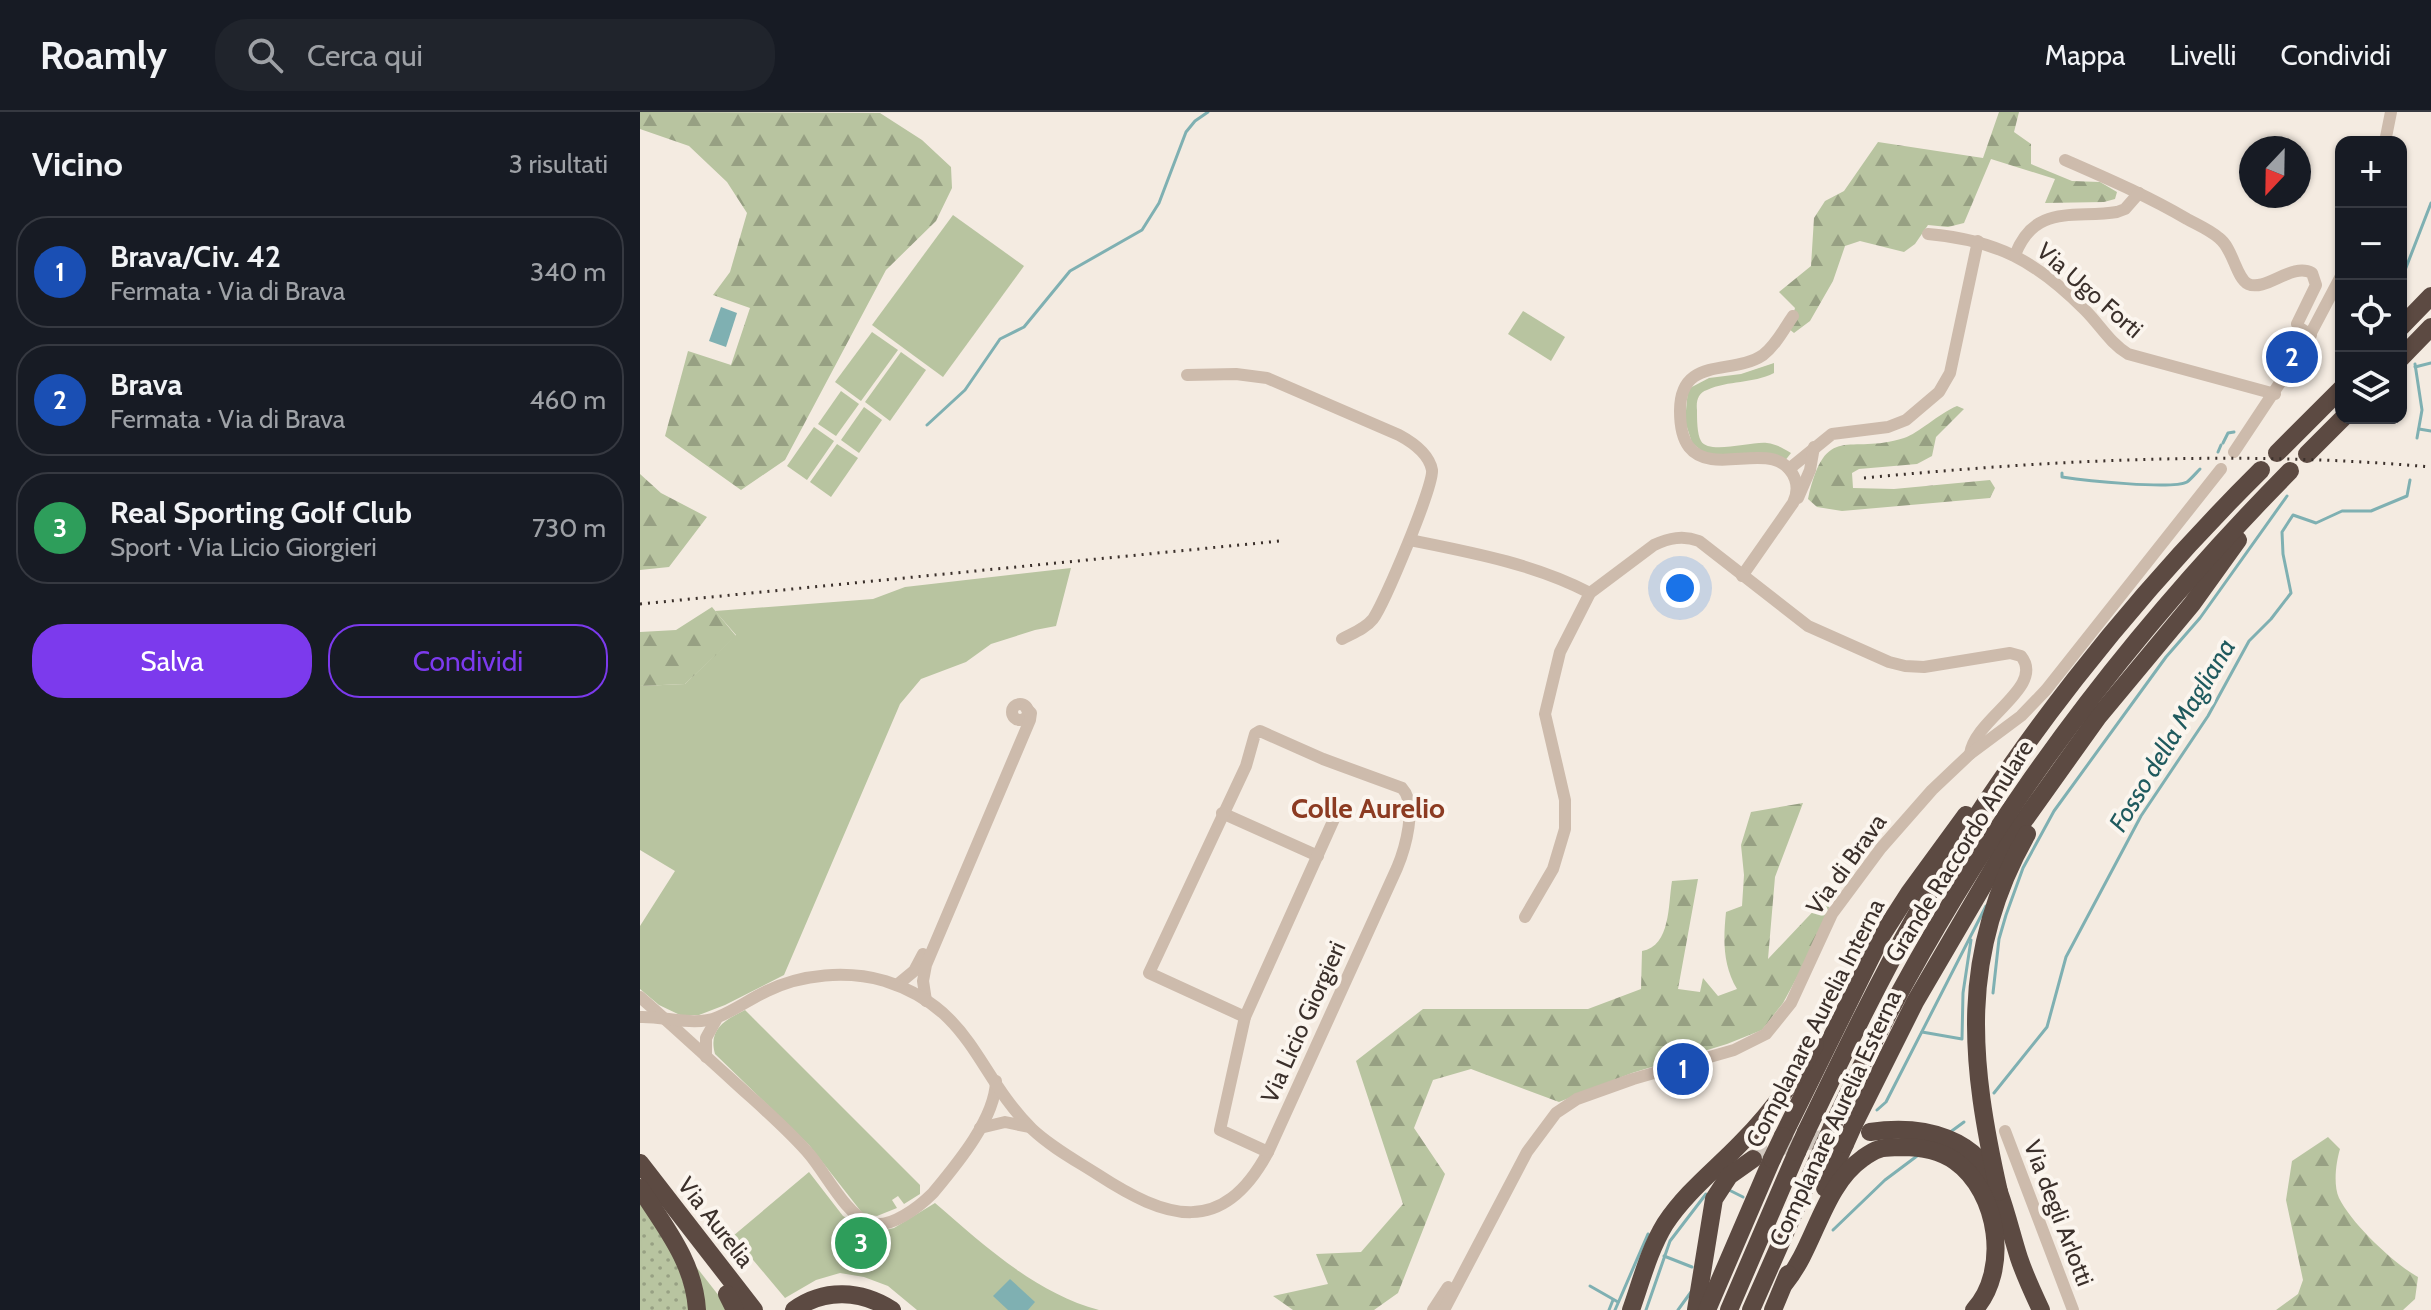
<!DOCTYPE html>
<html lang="it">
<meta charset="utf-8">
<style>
body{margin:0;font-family:Cabin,sans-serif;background:#20242c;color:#f1f3f6}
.controls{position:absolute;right:24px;top:24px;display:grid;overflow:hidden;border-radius:16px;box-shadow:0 2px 6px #0004}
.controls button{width:72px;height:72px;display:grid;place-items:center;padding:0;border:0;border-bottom:2px solid #363941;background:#171b24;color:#f1f3f6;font:40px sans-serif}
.compass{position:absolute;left:1599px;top:24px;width:72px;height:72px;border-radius:50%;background:#171b24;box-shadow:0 2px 6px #0004;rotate:202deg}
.you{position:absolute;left:1040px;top:476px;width:28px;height:28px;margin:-20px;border:6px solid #fff;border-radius:50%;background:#1a73e8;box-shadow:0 0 0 12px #1a73e833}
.badge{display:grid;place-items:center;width:52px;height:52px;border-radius:50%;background:#7c3aed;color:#fff;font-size:26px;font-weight:700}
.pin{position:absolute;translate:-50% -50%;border:4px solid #fff;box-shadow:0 2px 8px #0006}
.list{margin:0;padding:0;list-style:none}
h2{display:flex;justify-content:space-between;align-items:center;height:104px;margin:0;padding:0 32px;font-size:34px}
h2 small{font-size:26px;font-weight:400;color:#9ea1a6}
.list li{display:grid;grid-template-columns:52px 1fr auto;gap:24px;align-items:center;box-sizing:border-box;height:112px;margin:0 16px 16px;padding:0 16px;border:2px solid #363941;border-radius:32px}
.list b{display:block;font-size:30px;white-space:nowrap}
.list p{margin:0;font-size:26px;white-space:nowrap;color:#9ea1a6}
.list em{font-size:26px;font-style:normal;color:#9ea1a6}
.actions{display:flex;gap:16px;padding:24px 32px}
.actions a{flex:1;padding:18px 0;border:2px solid #7c3aed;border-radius:32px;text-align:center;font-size:28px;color:#7c3aed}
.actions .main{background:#7c3aed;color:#fff}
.icon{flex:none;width:44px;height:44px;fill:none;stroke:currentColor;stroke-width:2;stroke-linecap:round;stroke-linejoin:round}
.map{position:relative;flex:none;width:1791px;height:1198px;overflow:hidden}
header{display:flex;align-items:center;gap:48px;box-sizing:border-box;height:112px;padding:0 40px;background:#171b24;border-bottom:2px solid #363941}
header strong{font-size:38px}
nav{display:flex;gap:44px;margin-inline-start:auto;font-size:28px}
.search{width:560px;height:72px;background:#20242c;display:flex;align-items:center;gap:20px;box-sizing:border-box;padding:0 28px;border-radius:32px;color:#9ea1a6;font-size:30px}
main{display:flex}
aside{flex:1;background:#171b24}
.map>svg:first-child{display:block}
.green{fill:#b8c4a0}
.forest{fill:url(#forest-firs)}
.park{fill:url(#park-dots)}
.water{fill:#7fb0b2}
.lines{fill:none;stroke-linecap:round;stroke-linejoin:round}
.stream{stroke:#7fb0b2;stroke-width:3}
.highway-tunnel{stroke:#cfc6bd;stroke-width:18;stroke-dasharray:18 9;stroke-linecap:butt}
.minor{stroke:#cdbbac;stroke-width:12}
.highway{stroke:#5c4a42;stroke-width:18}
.rail{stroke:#3b302b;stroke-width:3;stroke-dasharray:2 6;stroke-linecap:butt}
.highway-bridge{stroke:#5c4a42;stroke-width:18}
.labels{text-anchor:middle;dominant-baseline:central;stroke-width:8;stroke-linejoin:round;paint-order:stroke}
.street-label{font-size:24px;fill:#3b302b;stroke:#fbf5ee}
.water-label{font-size:26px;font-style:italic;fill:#1f5a5e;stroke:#fbf5ee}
.quarter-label{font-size:28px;font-weight:bold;fill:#8c3b22;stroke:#fbf5ee}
</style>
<header>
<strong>Roamly</strong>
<div class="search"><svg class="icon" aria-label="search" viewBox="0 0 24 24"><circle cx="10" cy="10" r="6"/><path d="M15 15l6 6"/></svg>Cerca qui</div>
<nav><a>Mappa</a><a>Livelli</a><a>Condividi</a></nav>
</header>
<main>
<aside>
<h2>Vicino<small>3 risultati</small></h2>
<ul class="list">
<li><span class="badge" style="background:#1a4fb4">1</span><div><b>Brava/Civ. 42</b><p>Fermata · Via di Brava</p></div><em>340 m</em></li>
<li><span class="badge" style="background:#1a4fb4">2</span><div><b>Brava</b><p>Fermata · Via di Brava</p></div><em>460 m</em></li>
<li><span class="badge" style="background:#2e9e5b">3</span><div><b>Real Sporting Golf Club</b><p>Sport · Via Licio Giorgieri</p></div><em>730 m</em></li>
</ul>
<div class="actions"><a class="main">Salva</a><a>Condividi</a></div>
</aside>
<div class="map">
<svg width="1791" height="1198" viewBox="0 0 1791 1198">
<defs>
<pattern id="forest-firs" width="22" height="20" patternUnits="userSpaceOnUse" patternTransform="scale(2)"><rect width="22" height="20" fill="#b8c4a0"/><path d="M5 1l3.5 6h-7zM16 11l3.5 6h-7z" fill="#97a083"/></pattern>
<pattern id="park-dots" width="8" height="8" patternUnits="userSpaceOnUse" patternTransform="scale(2)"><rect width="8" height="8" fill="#b8c4a0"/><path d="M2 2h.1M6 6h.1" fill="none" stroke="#97a083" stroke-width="1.8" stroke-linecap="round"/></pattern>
</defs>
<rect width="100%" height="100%" fill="#f4ebe1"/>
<!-- green -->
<g class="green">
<path d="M313 103 384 154 303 265 232 213Z"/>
<path d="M883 199 925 225 911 249 868 222Z"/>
<path d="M232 220 258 238 221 289 195 270Z"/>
<path d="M261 240 286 258 250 309 225 290Z"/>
<path d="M1134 251V261C1112 272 1089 268 1067 278 1058 281 1056 289 1057 298 1057 307 1057 322 1061 329 1069 343 1112 329 1127 331 1136 332 1143 336 1151 341L1144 350 1068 344 1052 331 1045 309 1048 277 1069 266 1101 262Z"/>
<path d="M201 279 219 292 196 324 178 312Z"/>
<path d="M224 295 242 308 219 341 201 328Z"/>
<path d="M174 315 194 329 167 368 147 354Z"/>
<path d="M197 332 218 346 191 385 170 370Z"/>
<path d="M431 456 416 514 395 518 351 532 326 550 281 567 260 592 144 863 85 893 59 903H40L19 893 0 877V814L35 759 0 738V574L45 572 96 523 75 499 233 487 265 475Z"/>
<path d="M105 898 280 1073V1082L264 1092 258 1084 252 1088 257 1096 237 1104 223 1102 169 1033 75 942C68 917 85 908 105 898Z"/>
<path d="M169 1060 203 1104 233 1121 254 1116 295 1091C344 1133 395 1181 459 1198H277L248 1174 224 1165 200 1161 176 1168 145 1186 93 1124Z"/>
<path d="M54 1152 90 1198H64Z"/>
</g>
<!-- forest -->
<g class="forest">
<path d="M0 0 240 1 282 28 311 55 312 76 296 109 246 158 145 348 101 378 25 324 48 239 91 253 110 196 73 183 90 160 107 101 87 70 49 34 0 17Z"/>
<path d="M1359 0H1379L1374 20 1391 32V52L1432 69 1460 70 1477 80 1475 87 1464 90 1405 91 1415 67 1351 47 1324 111 1308 115 1288 113 1275 132 1264 140 1220 129 1205 134 1193 169 1170 209 1154 221 1149 217 1155 196 1139 180 1171 154 1174 106 1185 89 1204 79 1238 30 1343 46Z"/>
<path d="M1317 294 1324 297 1296 325 1292 344 1277 352 1219 357 1212 361 1213 376 1254 377 1350 368 1355 376 1350 386 1202 399 1177 395 1168 387C1186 308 1208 344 1264 326 1279 321 1298 302 1317 294Z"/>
<path d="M0 362 21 381 67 405 29 455 0 458Z"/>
<path d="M72 495 96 524 45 572 0 574V520L36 518Z"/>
<path d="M1163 691 1135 765 1128 847 1182 790 1191 789 1182 819 1143 891 1122 918 1087 932 992 961 919 990 831 957 793 968 774 1016 805 1062 758 1181 734 1198H653L633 1184 688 1172 676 1142 721 1140 763 1092 716 949 783 897H948L1001 877 1002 839C1031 834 1028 792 1032 769L1058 767 1038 877 1060 880 1063 866 1078 884 1097 877C1083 853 1083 829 1086 800L1102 794 1104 763 1101 733 1111 700Z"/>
<path d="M1688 1025 1700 1037C1696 1050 1693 1073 1699 1086 1712 1112 1753 1151 1778 1165L1775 1187 1763 1198H1636L1658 1182 1663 1168 1646 1088 1652 1049Z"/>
</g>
<!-- park -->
<path class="park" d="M0 1085 29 1126 52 1198H0Z"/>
<!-- water -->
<g class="water">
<path d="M81 195 97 201 86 235 69 229Z"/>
<path d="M370 1167 395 1190 388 1198H368L353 1184Z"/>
</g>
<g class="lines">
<!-- stream -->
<g class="stream">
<path d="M1765 189 1762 166 1791 91"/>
<path d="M1775 252 1782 298 1777 326"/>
<path d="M1775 255 1791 251"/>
<path d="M287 313 325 278 360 227 384 215 430 159 502 118 519 91 546 20 555 9 568 0"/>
<path d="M1779 317 1791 319"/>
<path d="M1583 331 1588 321 1594 320"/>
<path d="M1578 340 1581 333"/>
<path d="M1422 361V365C1442 368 1532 378 1547 370 1551 367 1556 361 1560 357"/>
<path d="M1353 881 1359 827 1366 803 1383 756 1414 699 1526 545 1560 506 1647 384"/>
<path d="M1282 920 1322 927 1323 881 1331 828"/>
<path d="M1354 981 1407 915 1426 845 1501 704 1568 604 1609 529 1631 507 1651 481 1643 442 1642 420 1653 403 1676 411 1702 399H1731L1767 384 1770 368"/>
<path d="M1237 998 1246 990 1346 794"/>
<path d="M1309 1021 1324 1010"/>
<path d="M1089 1078 1103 1085"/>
<path d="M1193 1118 1245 1068 1277 1044"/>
<path d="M1024 1144 1052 1155"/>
<path d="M950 1174 978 1190"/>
<path d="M969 1198 973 1188"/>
<path d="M975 1198 1008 1122"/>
<path d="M1006 1198 1030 1129 1066 1082"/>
<path d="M1038 1198 1051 1180"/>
</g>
<!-- highway-tunnel -->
<path class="highway-tunnel" d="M1113 1047C1138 1030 1170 1029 1200 1025"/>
<!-- minor -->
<g class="minor">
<path d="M1745 30 1751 0"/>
<path d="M1425 48C1466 66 1508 84 1547 107 1558 113 1570 118 1579 126 1593 136 1596 166 1608 172 1626 180 1652 150 1672 161L1676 173 1657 212 1660 216 1671 223"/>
<path d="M1288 122C1357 128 1396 149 1445 198 1460 213 1470 231 1488 242L1635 282"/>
<path d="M1375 143C1395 91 1434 107 1477 100L1485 97 1499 81"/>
<path d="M547 263 596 262 627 266 759 323C772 330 789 342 792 358 794 374 744 492 733 507 725 517 713 521 702 527"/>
<path d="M1594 340 1663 236 1701 164"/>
<path d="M1149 357 1192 322 1248 315 1266 308 1299 280 1310 261 1338 129"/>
<path d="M1158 386 1170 358 1174 335"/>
<path d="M770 428C830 440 895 452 950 481"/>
<path d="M1102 464 1153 391C1157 383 1158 376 1155 367 1138 323 1074 367 1049 335 1042 326 1040 310 1040 299 1040 243 1092 264 1123 243 1136 233 1144 217 1153 204"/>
<circle cx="380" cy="600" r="8"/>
<path d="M582 701 678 744"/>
<path d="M885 805 913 757 925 717V688L905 602 920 540 950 481 1014 433C1029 426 1043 423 1059 429L1168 514 1249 550 1265 554 1284 555 1370 541 1381 544C1406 575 1335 606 1330 642"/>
<path d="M257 873 274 859 283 842"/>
<path d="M0 885C31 912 61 940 91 967 118 992 146 1015 170 1043 186 1062 207 1104 230 1111 250 1118 280 1094 293 1081 317 1052 355 1007 356 969"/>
<path d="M286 889 283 869 286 853 390 608 391 601 386 596"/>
<path d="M0 905C25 904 55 915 78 905 95 898 110 887 127 879 162 862 207 858 245 869 333 897 336 962 392 1017 411 1035 435 1048 457 1062 526 1107 582 1126 628 1040L757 756C765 737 778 693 762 676L683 647 620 619 615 622 606 654 509 861 605 905"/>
<path d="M66 945V926L77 906"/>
<path d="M340 1016 365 1010 389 1015"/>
<path d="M1365 1019 1433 1198"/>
<path d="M628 1040 580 1018 605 905 694 707"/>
<path d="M793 1198 808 1175"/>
<path d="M804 1198 887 1040 916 1001 937 987 993 967 1094 938 1126 922 1151 891 1192 802 1241 736 1292 678 1330 642 1381 604 1406 578 1581 357"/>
</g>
<!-- highway -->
<g class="highway">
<path d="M1761 215 1791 184"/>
<path d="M1761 246 1791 215"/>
<path d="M1637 341 1701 277"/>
<path d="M1667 342 1703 306"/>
<path d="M1214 1012 1275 890 1368 731 1458 605 1552 492 1598 428"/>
<path d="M1192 1015C1310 762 1454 558 1650 359"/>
<path d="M1166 1020C1202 945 1238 870 1279 798 1371 638 1490 488 1621 358"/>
<path d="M1230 1020C1283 1012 1339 1025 1359 1080 1367 1102 1372 1124 1379 1146 1385 1164 1393 1181 1401 1198"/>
<path d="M1143 1024 1242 823 1269 781 1326 703"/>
<path d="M0 1051 114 1198"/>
<path d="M0 1076C25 1115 54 1150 57 1198"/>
<path d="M1185 1076 1205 1032"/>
<path d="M1359 1080C1330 951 1318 843 1387 722"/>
<path d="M1145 1171C1176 1133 1182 1075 1223 1046 1239 1034 1244 1036 1262 1035 1281 1035 1299 1038 1315 1049 1359 1080 1370 1159 1334 1198"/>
<path d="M87 1182 95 1198"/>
<path d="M154 1198C184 1176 221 1178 252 1198"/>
<path d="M991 1198C1001 1170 1009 1138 1025 1112 1046 1080 1075 1058 1101 1031 1131 1001 1154 969 1175 933"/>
<path d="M1056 1198 1074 1087 1089 1064 1113 1047"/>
<path d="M1067 1198 1132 1047"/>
<path d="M1089 1198 1157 1040"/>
<path d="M1111 1198 1183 1035"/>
<path d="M1133 1198 1148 1162"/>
</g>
<!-- rail -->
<g class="rail">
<path d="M1224 366C1412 348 1602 338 1791 355"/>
<path d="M0 492 640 429"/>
</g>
<!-- highway-bridge -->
<g class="highway-bridge">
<path d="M1205 1032 1214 1012"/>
<path d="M1183 1035 1192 1015"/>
<path d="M1157 1040 1166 1020"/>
<path d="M1132 1047 1143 1024"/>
</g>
</g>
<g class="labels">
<!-- street labels -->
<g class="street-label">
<text transform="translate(1450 178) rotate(41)">Via Ugo Forti</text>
<text transform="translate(1319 739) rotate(-58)">Grande Raccordo Anulare</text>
<text transform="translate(1206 752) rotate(-54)">Via di Brava</text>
<text transform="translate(663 910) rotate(-66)">Via Licio Giorgieri</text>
<text transform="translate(1175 911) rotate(-63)">Complanare Aurelia Interna</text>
<text transform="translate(1195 1006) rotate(-65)">Complanare Aurelia Esterna</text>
<text transform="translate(1419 1101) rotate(69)">Via degli Arlotti</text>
<text transform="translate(76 1110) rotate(52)">Via Aurelia</text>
</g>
<!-- water labels -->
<g class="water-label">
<text transform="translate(1532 623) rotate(-59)">Fosso della Magliana</text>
</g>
<!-- quarter labels -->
<g class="quarter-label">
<text x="728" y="696">Colle Aurelio</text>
</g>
</g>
</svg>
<div class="controls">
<button>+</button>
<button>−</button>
<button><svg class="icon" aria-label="locate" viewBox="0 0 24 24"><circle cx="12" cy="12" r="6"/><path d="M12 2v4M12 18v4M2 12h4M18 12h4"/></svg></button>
<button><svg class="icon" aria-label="layers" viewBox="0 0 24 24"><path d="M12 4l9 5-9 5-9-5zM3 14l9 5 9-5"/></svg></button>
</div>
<svg class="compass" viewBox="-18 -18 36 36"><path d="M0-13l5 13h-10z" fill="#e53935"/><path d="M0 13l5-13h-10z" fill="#9ea1a6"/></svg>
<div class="you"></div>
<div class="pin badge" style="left:1043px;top:957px;background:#1a4fb4">1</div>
<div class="pin badge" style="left:1652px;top:245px;background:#1a4fb4">2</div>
<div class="pin badge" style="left:221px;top:1131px;background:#2e9e5b">3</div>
</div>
</main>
